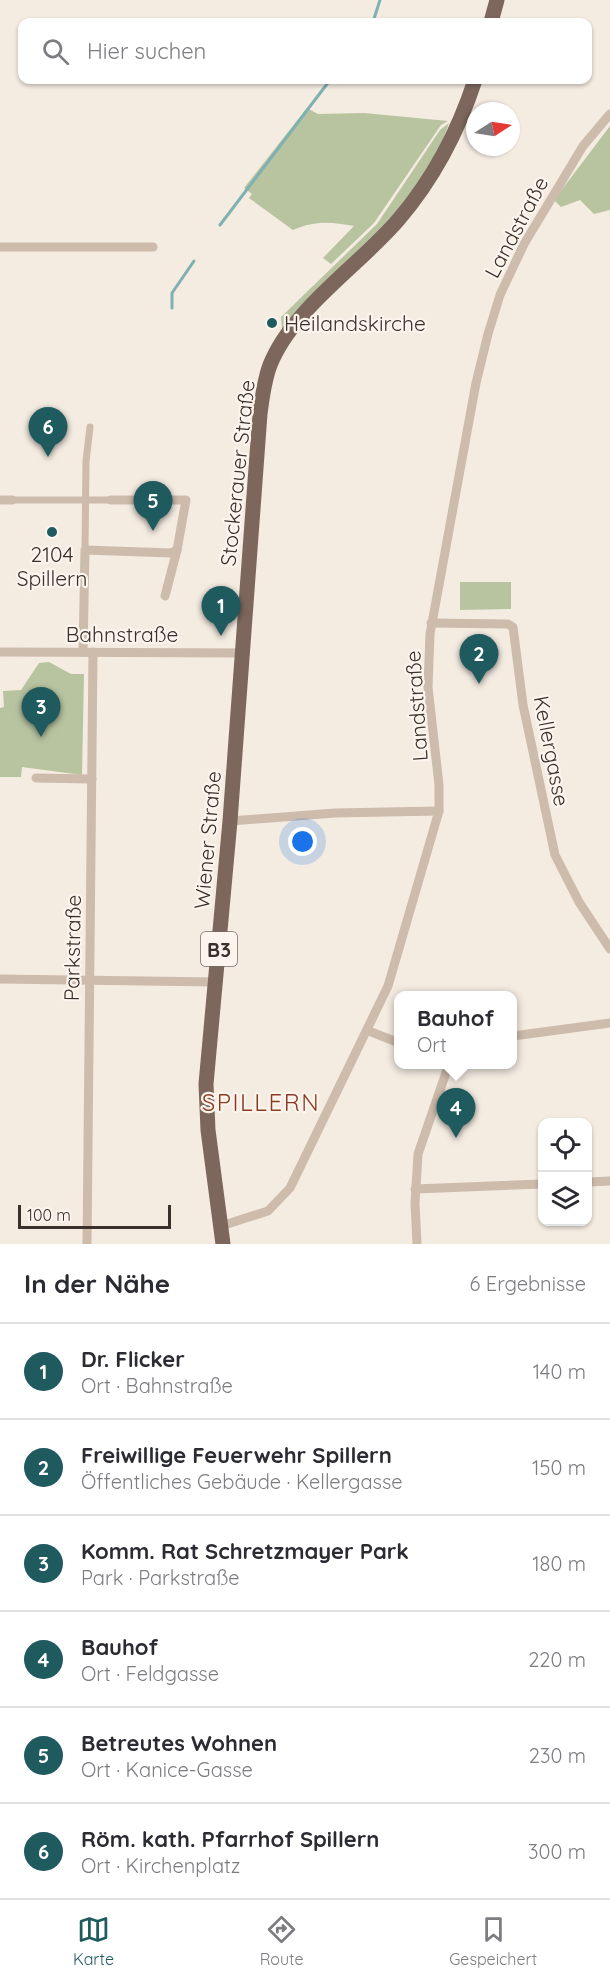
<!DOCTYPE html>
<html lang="de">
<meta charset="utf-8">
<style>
body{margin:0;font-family:Quicksand,sans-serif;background:#f7f7f7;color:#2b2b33}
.controls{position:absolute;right:18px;bottom:18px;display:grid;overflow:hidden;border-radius:12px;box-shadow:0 2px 4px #0004}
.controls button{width:54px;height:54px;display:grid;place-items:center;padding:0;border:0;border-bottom:2px solid #e1e1e2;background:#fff;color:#2b2b33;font:30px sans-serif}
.compass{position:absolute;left:466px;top:102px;width:54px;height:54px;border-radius:50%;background:#fff;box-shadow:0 2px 4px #0004;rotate:78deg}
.scale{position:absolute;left:18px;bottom:15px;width:153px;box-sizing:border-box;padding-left:6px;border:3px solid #3b302b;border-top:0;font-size:16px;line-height:21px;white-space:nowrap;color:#3b302b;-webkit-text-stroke:4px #fbf5ee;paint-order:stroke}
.you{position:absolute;left:303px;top:842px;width:21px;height:21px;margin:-15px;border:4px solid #fff;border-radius:50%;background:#1a73e8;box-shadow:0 0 0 9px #1a73e833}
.badge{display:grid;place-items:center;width:39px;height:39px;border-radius:50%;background:#1f5a5e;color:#fff;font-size:20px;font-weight:700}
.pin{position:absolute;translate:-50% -50px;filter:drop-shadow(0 2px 3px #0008)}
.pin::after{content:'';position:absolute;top:32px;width:21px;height:18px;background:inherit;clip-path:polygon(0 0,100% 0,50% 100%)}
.popup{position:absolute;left:394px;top:991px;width:123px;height:78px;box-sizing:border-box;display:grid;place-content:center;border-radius:12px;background:#fff;filter:drop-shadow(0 2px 4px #0005);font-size:20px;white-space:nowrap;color:#7c7c81}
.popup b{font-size:22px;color:#2b2b33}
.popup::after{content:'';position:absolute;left:50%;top:100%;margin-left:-12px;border:12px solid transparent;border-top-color:#fff}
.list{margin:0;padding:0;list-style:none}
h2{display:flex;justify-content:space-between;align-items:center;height:78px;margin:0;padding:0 24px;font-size:26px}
h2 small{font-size:20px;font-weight:400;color:#7c7c81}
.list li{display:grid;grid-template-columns:39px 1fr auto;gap:18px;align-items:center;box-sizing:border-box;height:96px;padding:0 24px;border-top:2px solid #e1e1e2}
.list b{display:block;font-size:22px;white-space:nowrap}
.list p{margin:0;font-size:20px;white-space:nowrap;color:#7c7c81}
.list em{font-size:20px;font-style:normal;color:#7c7c81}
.icon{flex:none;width:33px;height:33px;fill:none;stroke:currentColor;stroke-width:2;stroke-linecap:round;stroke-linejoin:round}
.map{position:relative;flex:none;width:610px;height:1244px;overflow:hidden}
.search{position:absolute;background:#fff;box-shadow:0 2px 4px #0004;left:18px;right:18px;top:18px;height:66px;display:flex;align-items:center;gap:15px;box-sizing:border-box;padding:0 21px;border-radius:12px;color:#7c7c81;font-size:22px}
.sheet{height:654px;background:#fff}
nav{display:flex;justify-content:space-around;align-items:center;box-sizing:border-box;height:84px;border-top:2px solid #e1e1e2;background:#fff;font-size:16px;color:#7c7c81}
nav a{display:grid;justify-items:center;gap:3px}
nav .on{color:#1f5a5e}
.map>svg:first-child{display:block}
.green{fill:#b8c4a0}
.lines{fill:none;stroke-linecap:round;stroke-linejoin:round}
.stream{stroke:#7fb0b2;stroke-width:3}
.pedestrian{stroke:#cdbbac;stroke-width:7}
.minor{stroke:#cdbbac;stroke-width:9}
.primary{stroke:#7d675c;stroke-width:15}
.poi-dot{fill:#1f5a5e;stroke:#fbf5ee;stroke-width:2}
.labels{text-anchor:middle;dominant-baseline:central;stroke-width:4.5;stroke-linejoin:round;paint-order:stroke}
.shield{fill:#fbf5ee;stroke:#756b66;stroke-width:1.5}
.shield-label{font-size:20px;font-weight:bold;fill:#3b302b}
.street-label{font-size:21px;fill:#3b302b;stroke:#fbf5ee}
.poi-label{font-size:21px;fill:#3b302b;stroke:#fbf5ee;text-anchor:start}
.quarter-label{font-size:24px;letter-spacing:1.5px;fill:#8c3b22;stroke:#fbf5ee}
</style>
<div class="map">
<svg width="610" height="1244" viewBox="0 0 610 1244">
<rect width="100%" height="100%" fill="#f4ebe1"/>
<!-- green -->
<g class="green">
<path d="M307 108 318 114 364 113 448 121 441 125 374 223 331 264 323 258 354 226C332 222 315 220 293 230L249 198 252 194 244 188Z"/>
<path d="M449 123C423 202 340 272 282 329L281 317 377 224 440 130Z"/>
<path d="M610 126V210L594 214 580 200 561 207 554 200Z"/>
<path d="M460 582H511V609L460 610Z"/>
<path d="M49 662 71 674H84L82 775 22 767 21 777H0V708L4 707 3 691 21 690 39 663Z"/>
</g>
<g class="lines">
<!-- stream -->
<g class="stream">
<path d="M373 22 380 0"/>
<path d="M220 225 330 80"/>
<path d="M172 308V293L194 261"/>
</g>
<!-- pedestrian -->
<g class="pedestrian">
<path d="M12 500H111"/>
<path d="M85 550 86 461 90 427"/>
</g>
<!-- minor -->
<g class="minor">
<path d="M0 247H153"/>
<path d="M0 500H12"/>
<path d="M165 596 177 550"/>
<path d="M431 623 508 624 513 627 523 705 555 855 579 902 610 949"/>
<path d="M0 652 243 653"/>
<path d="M83 652 85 550 171 553 177 550 186 500H111"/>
<path d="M36 778 92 779"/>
<path d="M230 821 335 813 439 811"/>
<path d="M0 979 217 982"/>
<path d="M369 1031 399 1043"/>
<path d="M513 1036 610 1023"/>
<path d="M588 1182 610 1181"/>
<path d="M415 1189 542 1184"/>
<path d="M221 1226 268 1211 290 1188 388 986 439 811V785L428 687 430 634 476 383 488 334 500 295 524 244 583 146 610 114"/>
<path d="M87 1244 93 652"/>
<path d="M417 1244 415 1203 418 1154 449 1064"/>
</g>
<!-- primary -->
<g class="primary">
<path d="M491 22 497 0"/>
<path d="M223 1244 208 1130 206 1084 230 821 260 414C262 398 264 381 270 365 292 309 360 265 399 219 433 179 459 129 475 80"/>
</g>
</g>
<!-- markers -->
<g class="poi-dot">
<circle cx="272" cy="323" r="6"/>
<circle cx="52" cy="532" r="6"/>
</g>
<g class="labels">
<!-- shield labels -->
<rect class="shield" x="201" y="932" width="36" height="34" rx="4.5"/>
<g class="shield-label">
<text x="219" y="949">B3</text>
</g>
<!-- street labels -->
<g class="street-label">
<text transform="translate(516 227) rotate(-62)">Landstraße</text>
<text transform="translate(237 473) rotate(-84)">Stockerauer Straße</text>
<text x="122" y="634">Bahnstraße</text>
<text transform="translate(416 706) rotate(-94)">Landstraße</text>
<text transform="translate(552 751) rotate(79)">Kellergasse</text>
<text transform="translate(207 840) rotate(-85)">Wiener Straße</text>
<text transform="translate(72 948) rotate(-89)">Parkstraße</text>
</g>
<!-- poi labels -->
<g class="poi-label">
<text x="284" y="323">Heilandskirche</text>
<text x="52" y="554" text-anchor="middle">2104<tspan x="52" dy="24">Spillern</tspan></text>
</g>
<!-- quarter labels -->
<g class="quarter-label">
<text x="261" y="1102">SPILLERN</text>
</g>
</g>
</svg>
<div class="controls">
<button><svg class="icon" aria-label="locate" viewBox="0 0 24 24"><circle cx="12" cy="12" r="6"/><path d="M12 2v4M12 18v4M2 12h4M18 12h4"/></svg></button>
<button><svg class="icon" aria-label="layers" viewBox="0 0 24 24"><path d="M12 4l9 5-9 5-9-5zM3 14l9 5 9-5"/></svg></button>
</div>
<svg class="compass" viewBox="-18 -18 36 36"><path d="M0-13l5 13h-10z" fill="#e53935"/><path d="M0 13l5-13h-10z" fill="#7c7c81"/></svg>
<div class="scale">100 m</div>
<div class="you"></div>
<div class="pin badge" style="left:221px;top:636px">1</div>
<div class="pin badge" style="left:479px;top:684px">2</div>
<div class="pin badge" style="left:41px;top:737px">3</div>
<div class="pin badge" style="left:456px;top:1138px">4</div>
<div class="popup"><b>Bauhof</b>Ort</div>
<div class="pin badge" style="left:153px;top:531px">5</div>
<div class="pin badge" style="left:48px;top:457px">6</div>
<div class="search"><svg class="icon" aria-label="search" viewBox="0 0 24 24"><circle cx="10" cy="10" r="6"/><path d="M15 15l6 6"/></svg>Hier suchen</div>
</div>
<section class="sheet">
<h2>In der Nähe<small>6 Ergebnisse</small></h2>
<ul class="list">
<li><span class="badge">1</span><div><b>Dr. Flicker</b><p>Ort · Bahnstraße</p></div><em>140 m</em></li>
<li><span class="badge">2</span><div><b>Freiwillige Feuerwehr Spillern</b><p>Öffentliches Gebäude · Kellergasse</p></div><em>150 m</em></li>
<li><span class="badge">3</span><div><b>Komm. Rat Schretzmayer Park</b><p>Park · Parkstraße</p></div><em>180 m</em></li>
<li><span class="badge">4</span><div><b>Bauhof</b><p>Ort · Feldgasse</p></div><em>220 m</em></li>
<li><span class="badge">5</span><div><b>Betreutes Wohnen</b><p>Ort · Kanice-Gasse</p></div><em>230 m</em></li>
<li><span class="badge">6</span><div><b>Röm. kath. Pfarrhof Spillern</b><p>Ort · Kirchenplatz</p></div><em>300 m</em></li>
</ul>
</section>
<nav>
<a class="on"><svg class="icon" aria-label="map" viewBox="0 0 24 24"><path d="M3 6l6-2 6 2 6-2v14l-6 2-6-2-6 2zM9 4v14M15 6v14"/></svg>Karte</a>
<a><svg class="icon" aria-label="directions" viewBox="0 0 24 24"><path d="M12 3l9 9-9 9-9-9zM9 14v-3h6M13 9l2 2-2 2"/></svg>Route</a>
<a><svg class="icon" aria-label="saved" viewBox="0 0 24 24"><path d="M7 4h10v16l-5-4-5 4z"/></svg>Gespeichert</a>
</nav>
